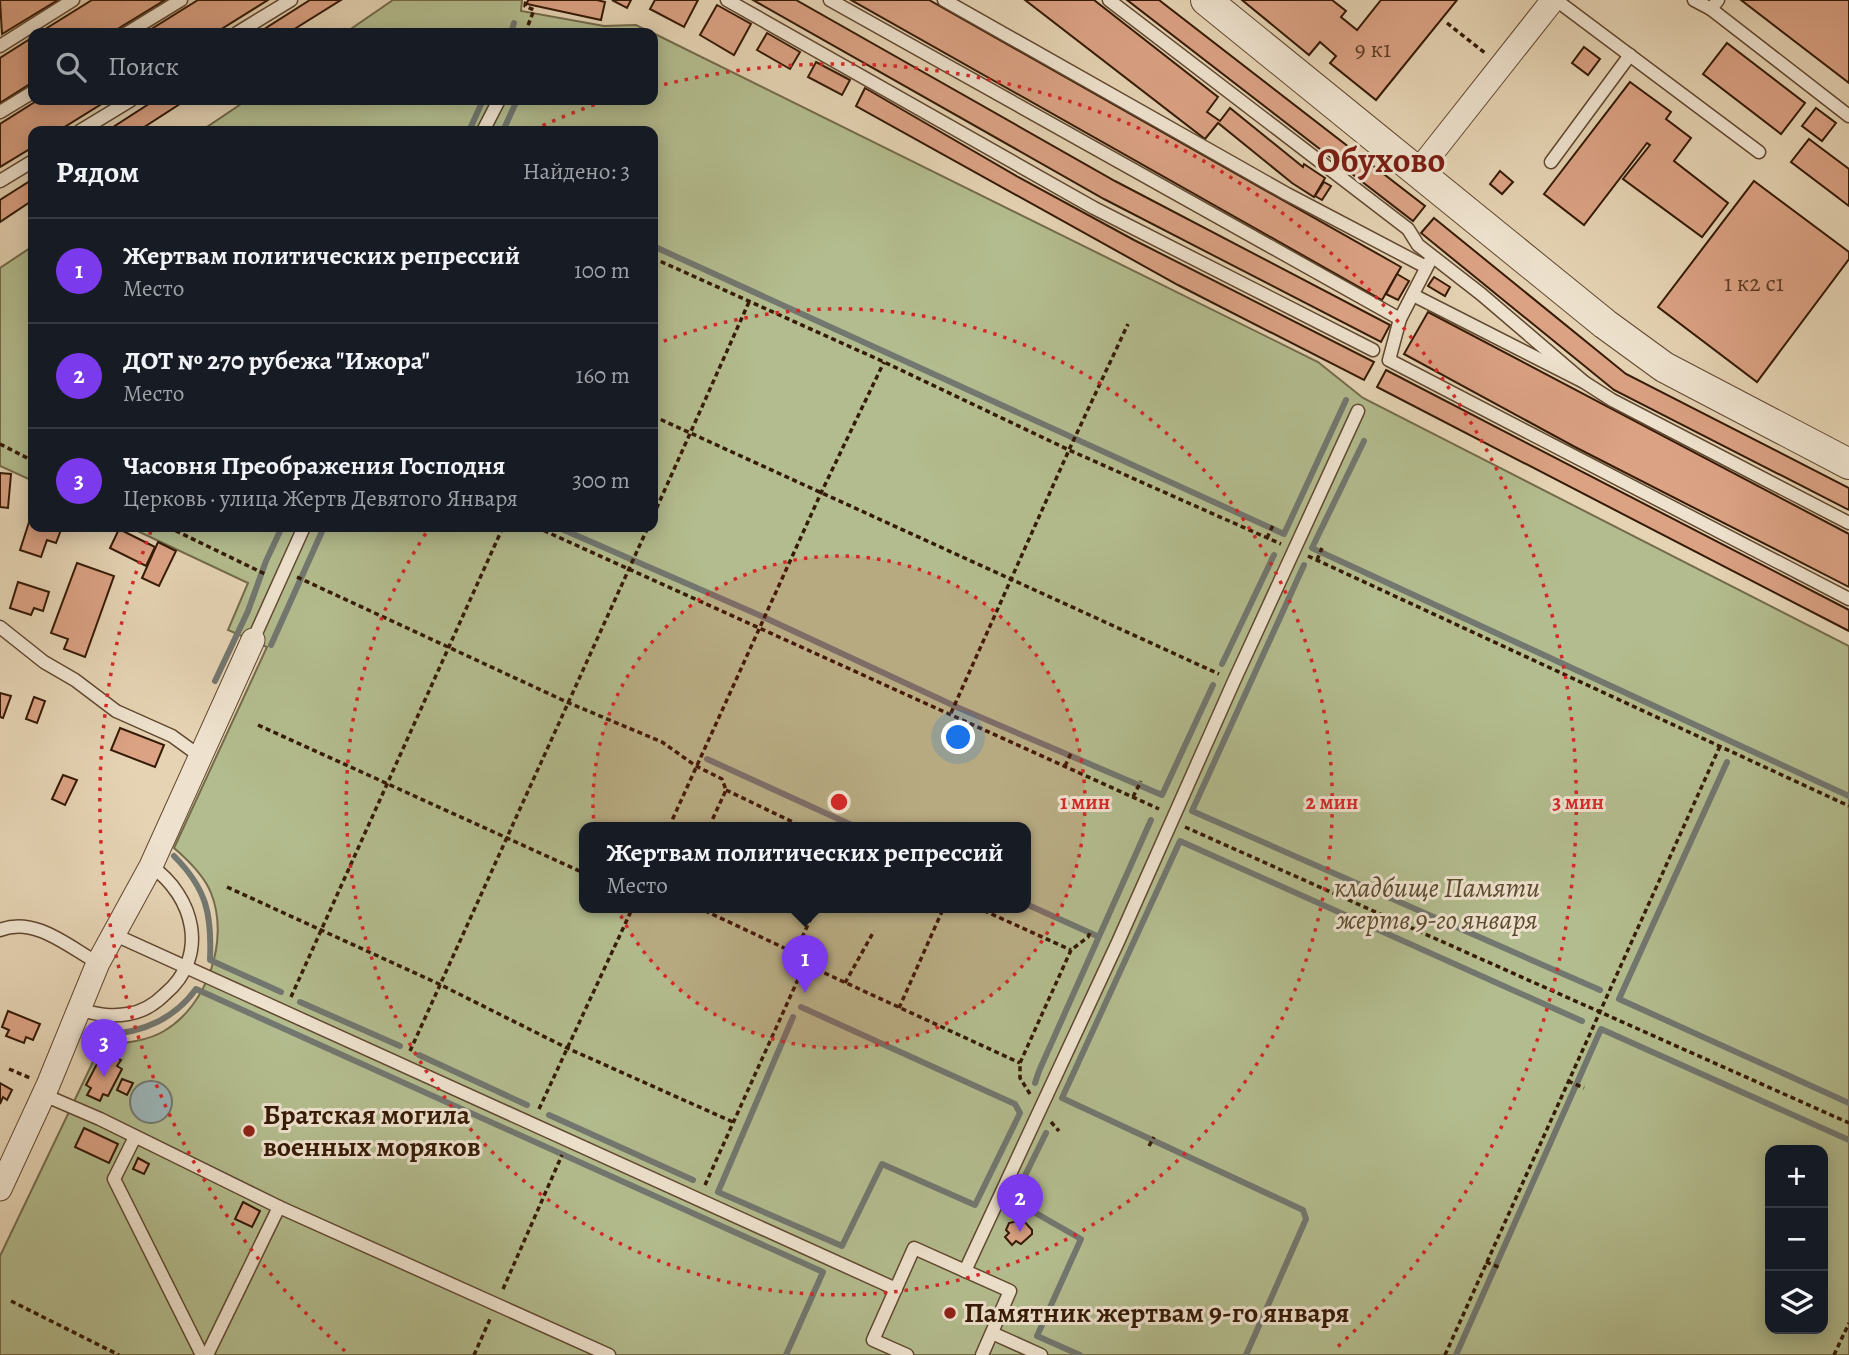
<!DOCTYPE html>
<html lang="ru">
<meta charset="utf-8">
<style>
body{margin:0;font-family:Alegreya,serif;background:#20242c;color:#f1f3f6}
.controls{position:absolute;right:21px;bottom:21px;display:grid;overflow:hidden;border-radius:14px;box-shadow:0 4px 18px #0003}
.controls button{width:63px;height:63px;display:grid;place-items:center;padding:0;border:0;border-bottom:2px solid #363941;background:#171b24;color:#f1f3f6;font:35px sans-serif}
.you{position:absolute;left:959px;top:738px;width:24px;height:24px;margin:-18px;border:5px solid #fff;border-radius:50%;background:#1a73e8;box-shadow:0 0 0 10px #1a73e833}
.badge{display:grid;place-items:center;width:46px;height:46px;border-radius:50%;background:#7c3aed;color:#fff;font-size:23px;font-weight:700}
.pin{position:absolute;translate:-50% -58px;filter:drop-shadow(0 2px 4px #0008)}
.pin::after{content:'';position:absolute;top:37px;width:24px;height:21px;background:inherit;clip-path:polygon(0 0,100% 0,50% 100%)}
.popup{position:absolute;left:579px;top:822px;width:452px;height:91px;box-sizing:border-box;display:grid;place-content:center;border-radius:14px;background:#171b24;filter:drop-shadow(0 2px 5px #0005);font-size:23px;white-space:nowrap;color:#9ea1a6}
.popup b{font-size:26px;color:#f1f3f6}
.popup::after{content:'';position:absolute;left:50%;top:100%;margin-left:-14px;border:14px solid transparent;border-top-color:#171b24}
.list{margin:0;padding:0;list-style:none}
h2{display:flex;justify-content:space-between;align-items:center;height:91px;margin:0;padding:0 28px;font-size:30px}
h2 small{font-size:23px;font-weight:400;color:#9ea1a6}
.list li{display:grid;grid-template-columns:46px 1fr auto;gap:21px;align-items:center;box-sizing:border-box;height:105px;padding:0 28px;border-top:2px solid #363941}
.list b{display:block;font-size:26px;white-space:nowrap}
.list p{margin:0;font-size:23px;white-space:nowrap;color:#9ea1a6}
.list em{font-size:23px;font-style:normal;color:#9ea1a6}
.icon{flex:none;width:38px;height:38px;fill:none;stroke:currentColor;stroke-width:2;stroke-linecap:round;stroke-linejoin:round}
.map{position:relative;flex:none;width:1849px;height:1355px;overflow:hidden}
.search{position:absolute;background:#171b24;box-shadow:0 4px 18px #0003;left:28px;top:28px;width:630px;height:77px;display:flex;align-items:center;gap:18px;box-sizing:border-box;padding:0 24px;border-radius:14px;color:#9ea1a6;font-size:26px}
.panel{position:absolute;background:#171b24;box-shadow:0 4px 18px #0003;left:28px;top:126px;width:630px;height:406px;border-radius:14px}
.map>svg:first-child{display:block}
.green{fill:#b3bc8e;stroke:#746b4a;stroke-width:2;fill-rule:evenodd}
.water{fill:#9bb5b8;stroke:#727770;stroke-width:2}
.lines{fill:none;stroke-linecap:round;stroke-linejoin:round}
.stream{stroke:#727770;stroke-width:6}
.building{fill:#dba284;stroke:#351a05;stroke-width:2}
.service-casing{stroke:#614830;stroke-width:15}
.minor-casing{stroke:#614830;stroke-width:25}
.tertiary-casing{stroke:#614830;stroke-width:32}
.path{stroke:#351a05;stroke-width:3.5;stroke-dasharray:5 3.5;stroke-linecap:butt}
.service{stroke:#eee2ce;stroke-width:12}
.minor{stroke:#eee2ce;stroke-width:23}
.tertiary{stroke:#eee2ce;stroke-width:30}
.ring{fill:none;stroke:#d62828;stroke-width:3.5;stroke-dasharray:3.5 7}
.poi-dot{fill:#8f2418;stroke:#eee2ce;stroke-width:2.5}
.labels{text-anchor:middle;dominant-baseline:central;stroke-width:6;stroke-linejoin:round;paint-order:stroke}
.number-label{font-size:24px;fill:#5e3c25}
.park-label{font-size:28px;font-style:italic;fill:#5b4b2e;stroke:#eee2ce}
.poi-label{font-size:28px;font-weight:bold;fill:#351a05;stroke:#eee2ce;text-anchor:start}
.district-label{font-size:35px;font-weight:bold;fill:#7a1f14;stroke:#eee2ce}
.centre{fill:#d62828;stroke:#eee2ce;stroke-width:3.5}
.ring-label{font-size:21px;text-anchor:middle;font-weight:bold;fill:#d62828;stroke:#eee2ce;stroke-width:6;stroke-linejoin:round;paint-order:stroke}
</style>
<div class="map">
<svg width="1849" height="1355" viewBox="0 0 1849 1355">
<rect width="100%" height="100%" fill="#e5d3b3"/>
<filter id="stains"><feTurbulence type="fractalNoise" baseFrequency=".00286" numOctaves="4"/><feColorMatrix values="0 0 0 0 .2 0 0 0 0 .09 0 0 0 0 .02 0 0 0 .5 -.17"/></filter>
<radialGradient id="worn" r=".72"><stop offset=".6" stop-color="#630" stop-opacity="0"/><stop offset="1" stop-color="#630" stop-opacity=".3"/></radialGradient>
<!-- green -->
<g class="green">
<path d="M393 0H522L521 11 604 26 636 25 652 33H345Z"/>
<path d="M653 33 1318 362 1363 398 1849 646V1355H0V1256L101 1045C121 1043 146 1042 164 1031 207 1006 230 940 211 893 204 875 188 860 174 848L267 647 228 630 248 583 129 527H653V131H201L247 100H653ZM584 827H1026V907H584ZM1770 1150H1823V1329H1770Z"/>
<path d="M33 246V481L0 466V268Z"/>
</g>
<!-- water -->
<circle class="water" cx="151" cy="1102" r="21"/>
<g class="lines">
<!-- stream -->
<g class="stream">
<path d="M511 33 514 23"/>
<path d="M469 131 483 100"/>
<path d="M503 131 517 100"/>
<path d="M653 246 1284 534 1346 400"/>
<path d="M1364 441 1312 548 1849 796"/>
<path d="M557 527 759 615 959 708 1162 795 1213 685"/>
<path d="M1304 565 1192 811 1600 990"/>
<path d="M271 645 324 527"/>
<path d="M1222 664 1274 555"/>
<path d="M215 681 248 611 266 561 282 527"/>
<path d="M707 759 856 827"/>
<path d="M1727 762 1619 999 1849 1103"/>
<path d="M174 856C207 889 212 915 210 960L281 992"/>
<path d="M1026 904 1097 936"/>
<path d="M300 1002 400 1046"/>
<path d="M793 1017 718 1192 842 1246 882 1164 975 1205 1020 1113 1015 1104 801 1007"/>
<path d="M107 1034C143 1033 175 1018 196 989L823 1272 786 1355"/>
<path d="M419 1055 527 1105"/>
<path d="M1035 1083 1039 1071 1151 820"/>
<path d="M549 1115 693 1180"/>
<path d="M1046 1133 1013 1200 1081 1239 1037 1336 1080 1355"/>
<path d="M1246 1355 1306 1219 1303 1210 1062 1098 1180 841 1582 1021"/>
<path d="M1456 1355 1601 1029 1849 1140"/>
</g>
</g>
<!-- building -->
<g class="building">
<path d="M0 0H58L2 34Z"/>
<path d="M92 0H165L111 33H39Z"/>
<path d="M198 0H268L215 33H145Z"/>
<path d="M310 0H341L288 33H258Z"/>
<path d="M528 0H597L605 2 601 20 527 4Z"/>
<path d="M612 0H631L627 8Z"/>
<path d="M655 0H698L684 27 650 9Z"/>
<path d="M753 0H796L1115 181 1390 325 1381 342 1104 199Z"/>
<path d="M851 0H929L1401 267 1382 300Z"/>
<path d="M1025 0H1094L1218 97 1207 112 1220 121 1230 108 1303 167 1304 164 1325 178 1314 197 1292 183 1218 123 1205 139Z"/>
<path d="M1127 0H1159L1425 206 1413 221Z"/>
<path d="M1242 0H1332L1346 11 1341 17 1357 30 1381 0H1457L1376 100 1330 63 1336 56 1320 42 1309 55Z"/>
<path d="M1741 0H1849V83Z"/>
<path d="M717 5 751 24 734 55 700 35Z"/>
<path d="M767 33 800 52 790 69 757 50Z"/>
<path d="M33 37V82L0 103V58Z"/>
<path d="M1727 43 1805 103 1781 134 1703 74Z"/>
<path d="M1584 47 1600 59 1588 75 1572 63Z"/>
<path d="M816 62 850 80 842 95 808 77Z"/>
<path d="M1630 82 1671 112 1666 119 1691 138 1674 161 1728 203 1702 237 1623 179 1650 145 1647 143 1584 225 1544 194Z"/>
<path d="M865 88 1018 177 1134 240 1374 362 1364 380 1178 285 856 106Z"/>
<path d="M38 100H108L58 131H33V147L0 167V124Z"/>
<path d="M155 100H186L138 131H107Z"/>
<path d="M1816 108 1836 123 1822 141 1802 126Z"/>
<path d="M1809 139 1849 169V206L1791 162Z"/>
<path d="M1500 171 1513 182 1502 194 1490 184Z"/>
<path d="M33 179V200L0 222V200Z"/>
<path d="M1754 181 1849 252V259L1757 382 1658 307Z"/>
<path d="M1324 182 1331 186 1322 200 1315 196Z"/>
<path d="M1434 218 1626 374 1849 488V510L1614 390 1421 233Z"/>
<path d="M1397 274 1409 281 1398 300 1386 294Z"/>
<path d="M1434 277 1450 287 1445 296 1428 286Z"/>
<path d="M1428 312 1849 534V587L1575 447 1404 354Z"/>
<path d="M1386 370 1849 610V631L1377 387Z"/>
<path d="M0 473 11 474 8 508 0 507Z"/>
<path d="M33 510V527H62L56 543 47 540 41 557 20 550Z"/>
<path d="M119 529 155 547 146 566 110 548Z"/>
<path d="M158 542 176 551 159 586 142 578Z"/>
<path d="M77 563 114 576 85 657 64 649 68 639 51 633Z"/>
<path d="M18 582 49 592 43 611 34 608 31 615 10 608Z"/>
<path d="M0 693 11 696 3 718 0 717Z"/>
<path d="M34 697 45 701 37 723 26 719Z"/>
<path d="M120 728 164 745 155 767 111 750Z"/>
<path d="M63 775 77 780 65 805 52 799Z"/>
<path d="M8 1011 40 1024 33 1040 26 1037 24 1043 6 1036 9 1030 2 1027Z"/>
<path d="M108 1054 121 1060 117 1066 122 1069 108 1096 103 1094 100 1101 87 1095 91 1088 86 1085 100 1058 104 1060Z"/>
<path d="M122 1079 133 1083 127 1095 117 1090Z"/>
<path d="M0 1083 12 1090 7 1100 3 1097 0 1104Z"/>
<path d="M84 1128 118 1144 109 1163 75 1147Z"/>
<path d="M138 1158 149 1164 144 1174 133 1169Z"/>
<path d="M243 1202 260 1211 252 1227 235 1219Z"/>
<path d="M1023 1220 1032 1230V1234L1021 1244 1016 1241 1012 1245 1005 1237 1009 1233 1006 1230 1009 1223Z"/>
</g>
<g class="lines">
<defs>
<g id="service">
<path d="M727 0 1094 208 1373 350"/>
<path d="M830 0 1400 319"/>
<path d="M944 0 1287 194 1426 267"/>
<path d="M1109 0 1408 229 1418 245 1481 294 1584 382"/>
<path d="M1556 0 1759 152"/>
<path d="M1694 0 1711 9"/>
<path d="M1718 0 1711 9 1849 116"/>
<path d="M127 33 181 0"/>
<path d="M237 33 291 0"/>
<path d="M0 46 73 0"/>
<path d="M0 112 33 92"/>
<path d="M80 131 131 100"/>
<path d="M483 131 499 100"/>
<path d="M1551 162 1630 55"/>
<path d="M0 181 33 161"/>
<path d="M1432 257 1400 319 1389 360 1849 599"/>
<path d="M1413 295 1584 382 1612 400 1849 523"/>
<path d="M0 627 44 662 75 680 116 711 172 736 201 757"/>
<path d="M253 640 304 527"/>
<path d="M0 930C35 916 69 947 98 963"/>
<path d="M113 934 896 1289"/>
<path d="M80 1010C96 1014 111 1017 128 1014 142 1012 155 1004 165 994 210 956 194 896 151 866"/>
<path d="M44 1095 100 1119 279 1207 609 1355"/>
<path d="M135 1137 114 1179 202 1355"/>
<path d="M965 1271 1118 942 1234 681 1358 411"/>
<path d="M992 1333 1041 1355"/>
<path d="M207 1355 279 1207"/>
<path d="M907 1355 873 1340 914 1248 1010 1291 982 1355"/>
</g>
<g id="minor">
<path d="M1418 171 1553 0"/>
<path d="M0 1189 48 1085 98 963 151 866 253 640"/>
</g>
<path id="tertiary" d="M1206 0 1605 324 1664 367 1849 464"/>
</defs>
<!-- service casing -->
<use href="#service" class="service-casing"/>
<!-- minor casing -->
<use href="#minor" class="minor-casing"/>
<!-- tertiary casing -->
<use href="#tertiary" class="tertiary-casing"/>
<!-- path -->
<g class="path">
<path d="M1447 23 1485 53"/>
<path d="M525 33 534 10 525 6 526 0"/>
<path d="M653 258 884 362 1069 450 1281 544"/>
<path d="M653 416 1219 674"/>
<path d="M0 444 33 461"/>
<path d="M653 516 749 302"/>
<path d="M168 527 267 575"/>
<path d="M536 527 1159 809"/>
<path d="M1267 538 1273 525"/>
<path d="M1308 556 1849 806"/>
<path d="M1317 560 1322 548"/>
<path d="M297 577 569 703 662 742 696 766 722 779 726 790 709 827"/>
<path d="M951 713 1069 450 1128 324"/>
<path d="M258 725 584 873"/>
<path d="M1065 766 1072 751"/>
<path d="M726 790 803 827"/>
<path d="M1133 797 1141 781"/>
<path d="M669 827 821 493 884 362"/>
<path d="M1185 827 1849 1123"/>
<path d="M227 887 439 984 567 1048 733 1122"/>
<path d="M697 907 795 953 805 964 1020 1063"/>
<path d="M976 907 1071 950"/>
<path d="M795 953 816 907"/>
<path d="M845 983 874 931"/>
<path d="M291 997 503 527"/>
<path d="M899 1008 944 907"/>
<path d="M410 1051 648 527"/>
<path d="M9 1069 30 1078"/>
<path d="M1568 1081 1584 1088"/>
<path d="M1030 1094 1020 1078V1063L1071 950 1088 937 1091 930"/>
<path d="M539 1109 633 907"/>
<path d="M1051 1122 1059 1131"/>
<path d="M1149 1146 1154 1137"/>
<path d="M705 1185 805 964"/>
<path d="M1486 1262 1501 1268"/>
<path d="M503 1289 562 1155"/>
<path d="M11 1301 119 1355"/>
<path d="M474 1355 490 1319"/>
<path d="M1445 1355 1720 746"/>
<path d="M1834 1355 1849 1323"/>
</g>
<!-- service -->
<use href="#service" class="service"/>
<!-- minor -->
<use href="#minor" class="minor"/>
<!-- tertiary -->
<use href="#tertiary" class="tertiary"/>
</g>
<!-- distance rings -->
<circle cx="839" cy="802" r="246" fill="#d62828" fill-opacity=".12"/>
<g class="ring">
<circle cx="839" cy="802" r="246"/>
<path d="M654 345A493 493 0 1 1 428 530"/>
<path d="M345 1351A739 739 0 0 1 151 531M533 130A739 739 0 0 1 605 101M654 87A739 739 0 0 1 1333 1351"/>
</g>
<!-- markers -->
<g class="poi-dot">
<circle cx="249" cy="1131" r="7"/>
<circle cx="950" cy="1313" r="7"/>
</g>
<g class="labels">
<!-- number labels -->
<g class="number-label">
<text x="1373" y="49">9 к1</text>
<text x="1754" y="283">1 к2 с1</text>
</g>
<!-- park labels -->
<g class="park-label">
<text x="1437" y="888">кладбище Памяти<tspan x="1437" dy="32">жертв 9-го января</tspan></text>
</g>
<!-- poi labels -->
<g class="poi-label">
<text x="263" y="1115">Братская могила<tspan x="263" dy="32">военных моряков</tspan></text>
<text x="964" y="1313">Памятник жертвам 9-го января</text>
</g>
<!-- district labels -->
<g class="district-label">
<text x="1381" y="160">Обухово</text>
</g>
</g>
<circle cx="839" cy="802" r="10" class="centre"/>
<g class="ring-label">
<text x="1085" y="809">1 мин</text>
<text x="1332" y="809">2 мин</text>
<text x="1578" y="809">3 мин</text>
</g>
<rect width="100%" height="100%" filter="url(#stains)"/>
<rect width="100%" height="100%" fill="url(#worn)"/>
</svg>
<div class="controls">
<button>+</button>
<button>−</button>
<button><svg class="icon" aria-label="layers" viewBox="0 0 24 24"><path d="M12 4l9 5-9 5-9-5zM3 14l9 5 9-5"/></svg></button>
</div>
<div class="you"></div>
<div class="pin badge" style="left:805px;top:993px">1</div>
<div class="popup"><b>Жертвам политических репрессий</b>Место</div>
<div class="pin badge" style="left:1020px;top:1232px">2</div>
<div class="pin badge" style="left:104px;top:1077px">3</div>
<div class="search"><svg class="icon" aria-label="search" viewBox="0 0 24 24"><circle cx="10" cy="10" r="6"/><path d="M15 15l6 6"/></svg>Поиск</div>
<section class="panel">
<h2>Рядом<small>Найдено: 3</small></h2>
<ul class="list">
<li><span class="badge">1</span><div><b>Жертвам политических репрессий</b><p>Место</p></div><em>100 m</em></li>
<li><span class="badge">2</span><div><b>ДОТ № 270 рубежа &quot;Ижора&quot;</b><p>Место</p></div><em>160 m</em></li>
<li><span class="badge">3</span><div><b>Часовня Преображения Господня</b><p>Церковь · улица Жертв Девятого Января</p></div><em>300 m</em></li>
</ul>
</section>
</div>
